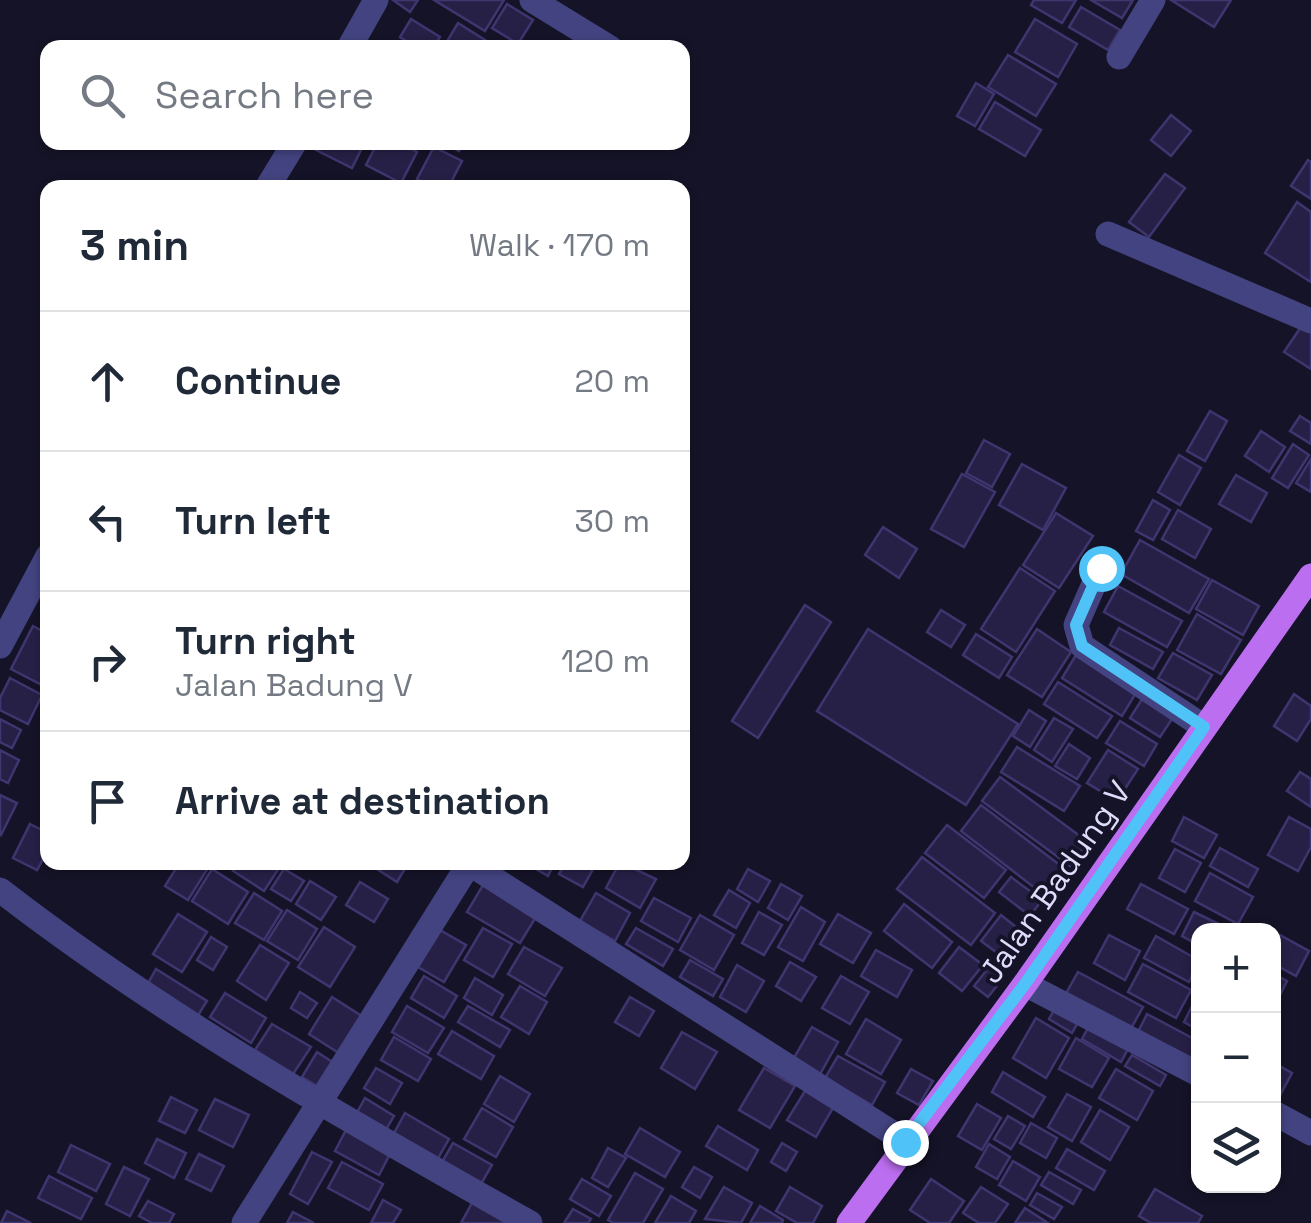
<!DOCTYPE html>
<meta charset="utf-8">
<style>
body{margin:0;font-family:"Space Grotesk",sans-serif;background:#f6f6f7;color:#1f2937}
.controls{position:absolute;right:30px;bottom:30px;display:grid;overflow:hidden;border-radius:20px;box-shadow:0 2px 8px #0004}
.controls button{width:90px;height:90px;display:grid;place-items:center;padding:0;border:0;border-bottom:2px solid #e0e1e3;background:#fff;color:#1f2937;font:50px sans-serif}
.stop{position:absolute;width:30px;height:30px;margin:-22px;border:8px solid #4fc3f7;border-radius:50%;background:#fff}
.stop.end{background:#4fc3f7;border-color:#fff;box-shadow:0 2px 10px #0008}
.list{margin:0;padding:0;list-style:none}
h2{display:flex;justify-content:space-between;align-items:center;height:130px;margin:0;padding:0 40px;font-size:42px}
h2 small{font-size:32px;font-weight:400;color:#747a83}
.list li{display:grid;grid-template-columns:65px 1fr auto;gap:30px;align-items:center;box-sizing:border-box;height:140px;padding:0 40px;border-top:2px solid #e0e1e3}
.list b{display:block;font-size:38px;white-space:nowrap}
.list p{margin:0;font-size:32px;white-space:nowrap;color:#747a83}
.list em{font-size:32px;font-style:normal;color:#747a83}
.icon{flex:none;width:55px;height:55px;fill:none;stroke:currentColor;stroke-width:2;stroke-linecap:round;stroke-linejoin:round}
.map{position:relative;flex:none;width:1311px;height:1223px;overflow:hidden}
.search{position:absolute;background:#fff;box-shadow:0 2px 8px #0004;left:40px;top:40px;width:650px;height:110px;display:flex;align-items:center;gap:25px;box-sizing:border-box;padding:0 35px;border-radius:20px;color:#747a83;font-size:38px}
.panel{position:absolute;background:#fff;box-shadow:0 2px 8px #0004;left:40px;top:180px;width:650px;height:690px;border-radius:20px}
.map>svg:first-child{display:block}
.building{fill:#272046;stroke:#3f356f;stroke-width:2.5}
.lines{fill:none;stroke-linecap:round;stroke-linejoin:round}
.minor{stroke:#434381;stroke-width:25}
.major{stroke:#bc6ef0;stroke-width:25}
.route{stroke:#4fc3f7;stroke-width:12}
.labels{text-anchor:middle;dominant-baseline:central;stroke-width:8;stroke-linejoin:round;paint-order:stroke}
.street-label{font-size:32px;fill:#dfdcfb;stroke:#151327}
</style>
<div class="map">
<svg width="1311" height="1223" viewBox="0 0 1311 1223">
<rect width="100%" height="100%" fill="#151327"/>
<!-- building -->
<g class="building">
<path d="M393 0H418L410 12Z"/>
<path d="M434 0H504L485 31Z"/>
<path d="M1034 0H1076L1062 23 1031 5Z"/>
<path d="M1091 0H1133L1122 18Z"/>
<path d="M1171 0H1231L1214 27Z"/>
<path d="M507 4 533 20 518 44 492 28Z"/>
<path d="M1081 7 1120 30 1108 50 1069 27Z"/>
<path d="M411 19 440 37 433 48H417L400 37Z"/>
<path d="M1035 19 1077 44 1058 77 1015 52Z"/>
<path d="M458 23 485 40 480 48H454L446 43Z"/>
<path d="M1008 55 1056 84 1036 116 988 87Z"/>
<path d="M976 83 994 94 975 126 957 116Z"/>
<path d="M995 102 1041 130 1025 156 979 129Z"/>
<path d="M1171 115 1191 131 1171 156 1151 140Z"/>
<path d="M320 142H365L352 168 316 150Z"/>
<path d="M378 142H398L417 152 401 183 366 165Z"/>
<path d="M442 142H464L459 151Z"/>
<path d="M434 147 462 161 448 188H433L417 179Z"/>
<path d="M1308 160 1311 162V199L1291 186Z"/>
<path d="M1165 174 1185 188 1149 237 1129 222Z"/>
<path d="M1297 202 1311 212V282L1265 253Z"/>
<path d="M1303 324 1311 329V369L1284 352Z"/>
<path d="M1210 411 1227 421 1205 461 1187 451Z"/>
<path d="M1300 416 1311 423V444L1290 431Z"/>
<path d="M1261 431 1285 447 1269 472 1245 456Z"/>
<path d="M984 440 1010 454 992 487 966 473Z"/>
<path d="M1293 444 1309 455 1288 488 1272 478Z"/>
<path d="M1179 455 1201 468 1180 505 1158 492Z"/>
<path d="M1311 459V492L1296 483Z"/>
<path d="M1022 464 1066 488 1043 530 999 505Z"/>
<path d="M962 474 995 492 964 547 931 529Z"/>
<path d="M1236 475 1267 493 1251 522 1219 504Z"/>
<path d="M1153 500 1170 510 1153 540 1136 531Z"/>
<path d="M1178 510 1211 529 1195 558 1162 539Z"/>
<path d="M1056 513 1093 536 1059 588 1023 565Z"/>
<path d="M883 527 917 549 899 578 865 555Z"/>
<path d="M1140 540 1209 579 1189 613 1121 574Z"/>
<path d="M1020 568 1055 591 1016 652 981 629Z"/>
<path d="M1212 580 1259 606 1243 635 1196 609Z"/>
<path d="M1118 586 1182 621 1167 647 1104 612Z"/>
<path d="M805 605 831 622 758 738 732 721Z"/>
<path d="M941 610 965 625 951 647 927 632Z"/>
<path d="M1197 614 1241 640 1221 674 1177 650Z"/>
<path d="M33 626 48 634V669L40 684 11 669Z"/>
<path d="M1119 628 1163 652 1153 669 1110 645Z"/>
<path d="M868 629 1018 724 966 805 817 711Z"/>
<path d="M1037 629 1071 652 1042 697 1007 675Z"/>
<path d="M976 634 1012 657 999 678 963 655Z"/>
<path d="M1173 653 1212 675 1197 700 1158 678Z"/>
<path d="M1076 655 1136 693 1122 716 1062 678Z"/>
<path d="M10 678 42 695 28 724 0 710V698Z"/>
<path d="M1058 682 1112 716 1097 738 1044 704Z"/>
<path d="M1294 694 1311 706V719L1297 741 1274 726Z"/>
<path d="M1144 696 1174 716 1160 737 1130 718Z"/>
<path d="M1029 710 1046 721 1030 747 1013 736Z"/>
<path d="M1054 718 1073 729 1052 762 1034 750Z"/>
<path d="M0 719 21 730 12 748 0 742Z"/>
<path d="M1120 721 1157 744 1144 766 1106 743Z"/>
<path d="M1069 744 1090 758 1077 779 1055 766Z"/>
<path d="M1017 747 1080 786 1064 811 1001 772Z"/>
<path d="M0 750 19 760 8 783 0 779Z"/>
<path d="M1108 750 1138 769 1117 801 1087 783Z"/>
<path d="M1300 772 1311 779V807L1287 791Z"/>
<path d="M1000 777 1088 842 1070 866 982 801Z"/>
<path d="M0 795 17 803 1 835 0 834Z"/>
<path d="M981 805 1065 869 1044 895 961 831Z"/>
<path d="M1184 817 1217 835 1204 858 1172 841Z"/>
<path d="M1289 817 1311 829V847L1298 871 1268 855Z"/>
<path d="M30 824 48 833V850L37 870 13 858Z"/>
<path d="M947 825 1006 870 984 898 925 853Z"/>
<path d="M1220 848 1258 869 1248 887 1210 866Z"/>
<path d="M1175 849 1201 863 1185 892 1159 878Z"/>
<path d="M922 857 995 913 971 945 897 889Z"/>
<path d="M180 862H198L208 868 188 900 165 886Z"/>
<path d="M239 862H277L281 865 264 891 233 871Z"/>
<path d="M366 862H409L397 882Z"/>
<path d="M524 862H555L548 876Z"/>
<path d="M566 862H597L583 887 559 874Z"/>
<path d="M620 862 656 879 640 908 606 888Z"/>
<path d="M212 869 248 892 228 924 192 901Z"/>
<path d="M284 869 304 881 291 901 271 889Z"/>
<path d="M748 869 770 881 758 902 737 889Z"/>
<path d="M1210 873 1253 897 1238 924 1195 901Z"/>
<path d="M1011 877 1042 900 1030 916 999 892Z"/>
<path d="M310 881 336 897 321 920 296 904Z"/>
<path d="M360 882 388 899 374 922 346 905Z"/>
<path d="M781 884 802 896 788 920 768 908Z"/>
<path d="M1141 884 1188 909 1174 934 1127 909Z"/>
<path d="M483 885 536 917 520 943 467 912Z"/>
<path d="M729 890 750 903 736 928 714 915Z"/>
<path d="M254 893 282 911 264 940 235 923Z"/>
<path d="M596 893 630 913 615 941 580 921Z"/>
<path d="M654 898 691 918 678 942 641 921Z"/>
<path d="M904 904 952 942 932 968 884 931Z"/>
<path d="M801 907 825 922 803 961 778 947Z"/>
<path d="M287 910 317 929 298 960 267 941Z"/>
<path d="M759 912 782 925 764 955 742 943Z"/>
<path d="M1194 912 1219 924 1215 930H1198V945L1182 936Z"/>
<path d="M178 914 207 932 182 972 153 954Z"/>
<path d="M838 914 871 933 853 963 820 944Z"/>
<path d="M700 915 734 935 714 970 680 950Z"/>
<path d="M1001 915 1031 939 1012 964 981 941Z"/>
<path d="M324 927 355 947 330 987 298 967Z"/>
<path d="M483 928 512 944 493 977 464 960Z"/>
<path d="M636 928 673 949 663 966 626 944Z"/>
<path d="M440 930 466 945 444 982 418 967Z"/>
<path d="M1109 935 1140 951 1125 980 1094 963Z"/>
<path d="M1280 935 1309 951 1296 976 1274 964V946Z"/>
<path d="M1156 936 1198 960 1189 982 1144 958Z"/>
<path d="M211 937 227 947 213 970 197 960Z"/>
<path d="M260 945 289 963 266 1000 237 981Z"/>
<path d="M524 947 562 968 545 996 508 974Z"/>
<path d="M959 947 983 965 962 991 939 973Z"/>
<path d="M876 950 912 970 897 997 861 976Z"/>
<path d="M690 960 723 979 713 996 680 977Z"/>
<path d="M790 962 816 977 801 1001 776 986Z"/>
<path d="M1143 964 1191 990 1176 1018 1128 992Z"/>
<path d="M737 965 764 981 746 1012 720 997Z"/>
<path d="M990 966 1004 977 988 997 974 986Z"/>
<path d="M156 969 207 1001 197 1017 147 985Z"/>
<path d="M1078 972 1143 1007 1129 1032 1064 997Z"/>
<path d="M1274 974 1287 981 1280 995 1274 992Z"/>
<path d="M424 976 457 996 444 1018 411 998Z"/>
<path d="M841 976 869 992 850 1024 822 1008Z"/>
<path d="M475 978 503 995 492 1015 464 998Z"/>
<path d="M520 986 547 1002 529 1034 501 1017Z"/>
<path d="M300 992 317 1003 307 1018 291 1008Z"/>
<path d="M225 993 266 1018 251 1043 210 1017Z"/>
<path d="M1197 996 1198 997V1030L1184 1022Z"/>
<path d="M332 997 368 1020 345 1057 309 1034Z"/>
<path d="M630 997 654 1011 639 1036 615 1022Z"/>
<path d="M1057 1005 1080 1019 1072 1033 1049 1019Z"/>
<path d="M407 1006 444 1028 428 1053 392 1032Z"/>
<path d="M468 1006 510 1030 500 1047 458 1022Z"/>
<path d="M1147 1014 1198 1041 1190 1064 1136 1036Z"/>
<path d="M1036 1018 1069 1038 1046 1078 1013 1058Z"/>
<path d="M866 1019 901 1040 881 1074 846 1054Z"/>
<path d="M272 1024 311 1047 293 1074 255 1050Z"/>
<path d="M1089 1026 1128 1049 1121 1062 1082 1039Z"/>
<path d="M812 1027 838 1042 819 1076 792 1061Z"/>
<path d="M452 1031 494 1056 481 1079 438 1054Z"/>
<path d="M682 1032 717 1052 695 1089 661 1068Z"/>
<path d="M394 1037 431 1059 418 1081 381 1060Z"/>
<path d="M1076 1038 1109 1058 1092 1087 1059 1069Z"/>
<path d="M317 1052 337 1065 322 1089 302 1077Z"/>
<path d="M1132 1055 1166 1075 1160 1086 1125 1066Z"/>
<path d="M838 1056 885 1082 872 1105 825 1078Z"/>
<path d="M1274 1063 1292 1073 1278 1099 1274 1097Z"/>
<path d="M376 1068 402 1083 390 1104 364 1088Z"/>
<path d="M764 1068 795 1086 770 1128 739 1110Z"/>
<path d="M911 1069 933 1081 919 1105 897 1093Z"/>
<path d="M1116 1069 1153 1091 1137 1120 1099 1098Z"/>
<path d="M1003 1072 1045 1097 1033 1117 992 1092Z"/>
<path d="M500 1076 530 1094 514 1122 484 1104Z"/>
<path d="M805 1091 833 1108 816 1137 787 1120Z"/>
<path d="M1067 1094 1091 1107 1072 1141 1048 1127Z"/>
<path d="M171 1097 197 1110 185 1133 159 1121Z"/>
<path d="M365 1098 394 1116 384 1133 355 1116Z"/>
<path d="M215 1099 249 1115 233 1147 199 1130Z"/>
<path d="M977 1104 1001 1118 982 1150 958 1136Z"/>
<path d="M482 1108 513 1127 496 1157 464 1139Z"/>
<path d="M1100 1110 1129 1127 1110 1160 1081 1142Z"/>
<path d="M405 1113 449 1139 437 1160 393 1135Z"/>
<path d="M1008 1116 1025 1126 1011 1149 994 1139Z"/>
<path d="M1031 1123 1057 1138 1046 1158 1020 1143Z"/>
<path d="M718 1126 758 1150 747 1170 706 1146Z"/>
<path d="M640 1128 680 1152 665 1177 625 1154Z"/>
<path d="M346 1130 390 1154 379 1175 335 1151Z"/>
<path d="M157 1139 186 1153 174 1178 145 1163Z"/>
<path d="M453 1143 492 1165 481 1184 442 1162Z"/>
<path d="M782 1143 797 1152 786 1171 771 1162Z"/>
<path d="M989 1144 1010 1157 997 1179 976 1167Z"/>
<path d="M71 1145 110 1164 96 1191 58 1172Z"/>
<path d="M608 1148 626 1158 608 1187 592 1178Z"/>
<path d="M1067 1149 1105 1171 1094 1190 1056 1168Z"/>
<path d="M312 1152 332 1162 308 1204 290 1194Z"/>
<path d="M199 1154 224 1166 211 1191 186 1179Z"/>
<path d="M1013 1161 1040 1177 1026 1201 999 1185Z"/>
<path d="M342 1162 383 1184 369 1210 328 1188Z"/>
<path d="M124 1167 149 1179 130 1216 106 1204Z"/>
<path d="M694 1167 712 1177 700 1198 682 1187Z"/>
<path d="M1049 1172 1081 1190 1073 1204 1041 1185Z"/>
<path d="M635 1173 663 1189 643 1223H613L608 1220Z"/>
<path d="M49 1176 92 1198 81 1219 38 1198Z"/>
<path d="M582 1179 611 1196 599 1216 570 1199Z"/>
<path d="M931 1179 964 1201 949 1223H930L910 1210Z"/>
<path d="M724 1187 752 1203 741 1223 705 1219Z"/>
<path d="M790 1187 822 1206 813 1223H797L776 1211Z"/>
<path d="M981 1187 1008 1204 995 1223H979L963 1213Z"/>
<path d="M1155 1189 1202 1216 1198 1223H1151L1139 1216Z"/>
<path d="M1037 1193 1062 1207 1054 1219 1030 1205Z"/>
<path d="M671 1196 696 1211 689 1223H655Z"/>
<path d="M383 1200 401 1210 393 1223H371Z"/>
<path d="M148 1201 174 1214 169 1223H152L139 1216Z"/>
<path d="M472 1203 507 1223H461Z"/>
<path d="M760 1206 783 1220 782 1223H750Z"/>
<path d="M1025 1208 1048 1223H1015Z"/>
<path d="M573 1209 591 1219 588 1223H564Z"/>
<path d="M7 1211 31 1223H1Z"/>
<path d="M293 1212 314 1223H287Z"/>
</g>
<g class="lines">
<!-- minor -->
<g class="minor">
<path d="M532 0 610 48"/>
<path d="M349 48 376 0"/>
<path d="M1119 57 1153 0"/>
<path d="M267 188 295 142"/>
<path d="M1108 234 1311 321"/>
<path d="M1101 568 1076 625 1082 646 1204 727"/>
<path d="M0 646 48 556"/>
<path d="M467 862 905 1141"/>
<path d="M0 890C165 1018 349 1121 530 1223"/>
<path d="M1025 984 1198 1074"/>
<path d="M1274 1113 1311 1133"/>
<path d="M244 1223 469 864"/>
</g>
<!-- major -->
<path class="major" d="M849 1223 1025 984 1311 576"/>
</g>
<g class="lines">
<!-- route -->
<path class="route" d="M905 1142 1025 984 1204 727 1082 646 1076 625 1101 568"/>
</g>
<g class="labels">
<!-- street labels -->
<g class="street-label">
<text transform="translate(1055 882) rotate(-55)">Jalan Badung V</text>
</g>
</g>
</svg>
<div class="controls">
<button>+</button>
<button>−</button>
<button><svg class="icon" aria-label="layers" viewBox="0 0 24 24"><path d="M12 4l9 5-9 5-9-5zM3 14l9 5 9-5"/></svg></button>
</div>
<div class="stop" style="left:1101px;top:568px"></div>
<div class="stop end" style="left:905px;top:1142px"></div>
<div class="search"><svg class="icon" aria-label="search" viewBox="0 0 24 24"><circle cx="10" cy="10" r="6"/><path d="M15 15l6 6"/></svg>Search here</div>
<section class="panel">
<h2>3 min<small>Walk · 170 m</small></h2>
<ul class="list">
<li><svg class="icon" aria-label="ahead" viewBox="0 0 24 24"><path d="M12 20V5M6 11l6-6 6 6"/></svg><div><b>Continue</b></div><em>20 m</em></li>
<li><svg class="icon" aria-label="left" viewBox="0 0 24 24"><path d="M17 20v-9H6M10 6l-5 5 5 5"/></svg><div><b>Turn left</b></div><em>30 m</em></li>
<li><svg class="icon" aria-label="right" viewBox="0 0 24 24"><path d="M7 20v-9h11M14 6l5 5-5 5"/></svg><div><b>Turn right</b><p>Jalan Badung V</p></div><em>120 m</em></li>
<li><svg class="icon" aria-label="arrive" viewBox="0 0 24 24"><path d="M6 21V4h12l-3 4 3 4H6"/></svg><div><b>Arrive at destination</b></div></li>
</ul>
</section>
</div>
